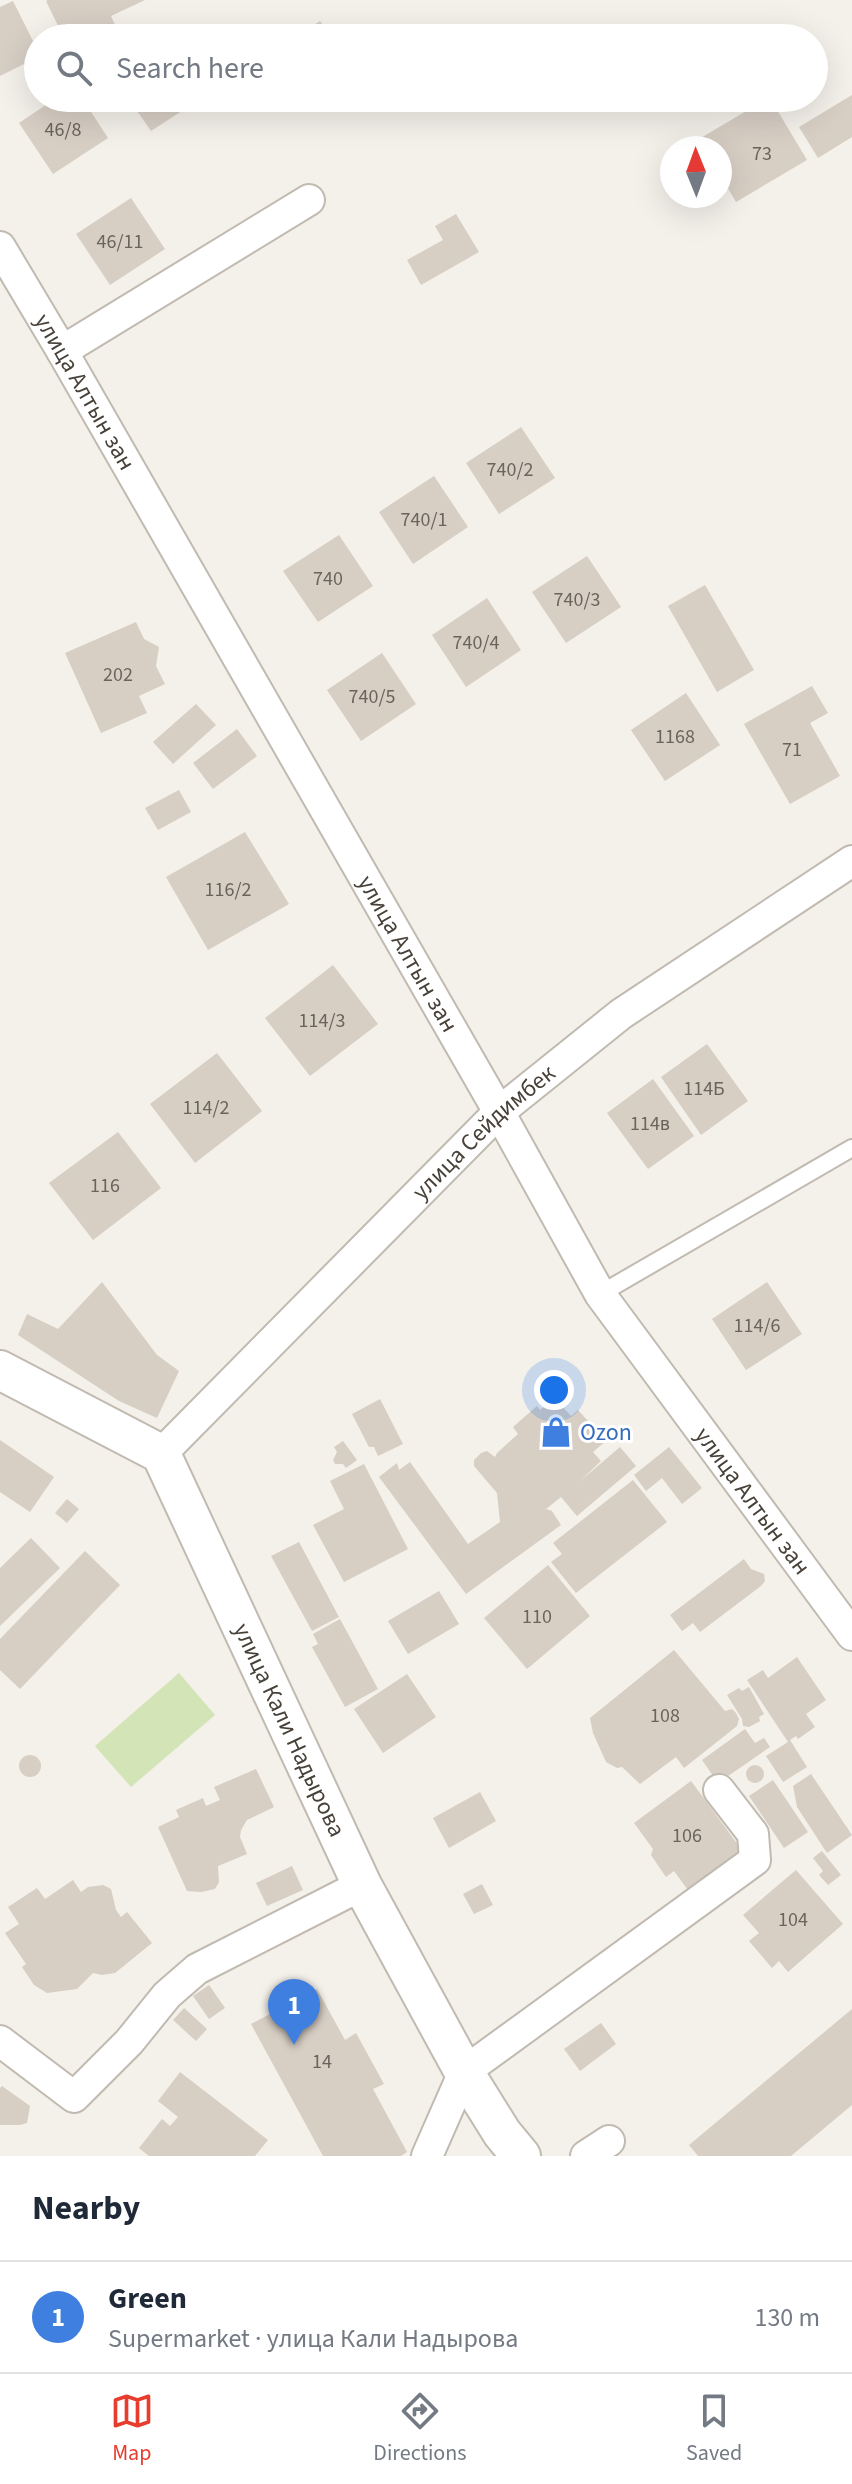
<!DOCTYPE html>
<meta charset="utf-8">
<style>
body{margin:0;font-family:"Source Sans 3",sans-serif;background:#f2f2f3;color:#1f2937}
.compass{position:absolute;left:660px;top:136px;width:72px;height:72px;border-radius:50%;background:#fff;box-shadow:0 8px 32px #0002;rotate:359deg}
.you{position:absolute;left:554px;top:1390px;width:28px;height:28px;margin:-20px;border:6px solid #fff;border-radius:50%;background:#1a73e8;box-shadow:0 0 0 12px #1a73e833}
.badge{display:grid;place-items:center;width:52px;height:52px;border-radius:50%;background:#e73d2f;color:#fff;font-size:26px;font-weight:700}
.pin{position:absolute;translate:-50% -66px;filter:drop-shadow(0 2px 4px #0008)}
.pin::after{content:'';position:absolute;top:42px;width:28px;height:24px;background:inherit;clip-path:polygon(0 0,100% 0,50% 100%)}
.list{margin:0;padding:0;list-style:none}
h2{display:flex;justify-content:space-between;align-items:center;height:104px;margin:0;padding:0 32px;font-size:34px}
h2 small{font-size:26px;font-weight:400;color:#747a83}
.list li{display:grid;grid-template-columns:52px 1fr auto;gap:24px;align-items:center;box-sizing:border-box;height:112px;padding:0 32px;border-top:2px solid #e0e1e3}
.list b{display:block;font-size:30px;white-space:nowrap}
.list p{margin:0;font-size:26px;white-space:nowrap;color:#747a83}
.list em{font-size:26px;font-style:normal;color:#747a83}
.icon{flex:none;width:44px;height:44px;fill:none;stroke:currentColor;stroke-width:2;stroke-linecap:round;stroke-linejoin:round}
.map{position:relative;flex:none;width:852px;height:2156px;overflow:hidden}
.search{position:absolute;background:#fff;box-shadow:0 8px 32px #0002;left:24px;right:24px;top:24px;height:88px;display:flex;align-items:center;gap:20px;box-sizing:border-box;padding:0 28px;border-radius:44px;color:#747a83;font-size:30px}
.sheet{height:216px;background:#fff}
nav{display:flex;justify-content:space-around;align-items:center;box-sizing:border-box;height:112px;border-top:2px solid #e0e1e3;background:#fff;font-size:22px;color:#747a83}
nav a{display:grid;justify-items:center;gap:4px}
nav .on{color:#e73d2f}
.map>svg:first-child{display:block}
.green{fill:#d3e4b7}
.building{fill:#d7cec4}
.lines{fill:none;stroke-linecap:round;stroke-linejoin:round}
.service-casing{stroke:#c1bab1;stroke-width:20}
.minor-casing{stroke:#c1bab1;stroke-width:34}
.tertiary-casing{stroke:#c1bab1;stroke-width:42}
.service{stroke:#fff;stroke-width:16}
.minor{stroke:#fff;stroke-width:30}
.tertiary{stroke:#fff;stroke-width:38}
.labels{text-anchor:middle;dominant-baseline:central;stroke-width:6;stroke-linejoin:round;paint-order:stroke}
.number-label{font-size:20px;fill:#6b645c}
.street-label{font-size:24px;fill:#474139;stroke:#fff}
.shop-label{font-size:24px;fill:#366cbe;stroke:#fff;text-anchor:start}
</style>
<div class="map">
<svg width="852" height="2156" viewBox="0 0 852 2156">
<rect width="100%" height="100%" fill="#f4f0ea"/>
<!-- green -->
<path class="green" d="M179 1673 215 1715 131 1787 95 1746Z"/>
<!-- building -->
<g class="building">
<path d="M48 0H145L111 16 119 33 108 38H64L46 1Z"/>
<path d="M13 1 38 51V57L0 76V7Z"/>
<path d="M320 21 332 38H294Z"/>
<path d="M852 95V137L818 158 799 127Z"/>
<path d="M56 98H82L108 138 53 174 19 123Z"/>
<path d="M128 98H202L151 131Z"/>
<path d="M293 98H315L300 108Z"/>
<path d="M768 98H770L807 160 736 202 720 175V148H704L699 139Z"/>
<path d="M131 198 165 249 110 285 76 234Z"/>
<path d="M456 214 479 252 421 285 407 260 443 240 435 226Z"/>
<path d="M521 427 555 478 499 514 466 463Z"/>
<path d="M434 476 468 527 413 564 379 512Z"/>
<path d="M339 535 373 586 318 622 283 571Z"/>
<path d="M587 556 621 607 566 643 532 592Z"/>
<path d="M705 585 754 670 717 692 668 606Z"/>
<path d="M487 598 521 650 466 687 432 635Z"/>
<path d="M136 622 144 639 159 647 156 666 165 684 139 696 147 713 101 733 65 653Z"/>
<path d="M382 653 416 704 361 741 327 690Z"/>
<path d="M812 686 828 713 810 723 840 776 790 804 744 724Z"/>
<path d="M686 693 720 745 665 781 631 730Z"/>
<path d="M196 704 216 725 173 764 153 742Z"/>
<path d="M237 729 257 756 213 789 193 763Z"/>
<path d="M179 790 191 812 158 830 145 808Z"/>
<path d="M245 832 289 904 208 950 166 877Z"/>
<path d="M333 965 378 1024 310 1076 265 1018Z"/>
<path d="M707 1044 748 1101 701 1135 661 1077Z"/>
<path d="M217 1053 262 1111 195 1163 150 1104Z"/>
<path d="M653 1079 694 1136 648 1169 607 1113Z"/>
<path d="M118 1132 161 1188 93 1240 49 1183Z"/>
<path d="M102 1282 157 1355 179 1371 157 1418 119 1401 18 1335 27 1314 58 1329Z"/>
<path d="M767 1282 802 1334 746 1370 712 1319Z"/>
<path d="M555 1398 571 1416 578 1410 606 1441 593 1452 601 1461 579 1482 620 1447 636 1466 577 1516 561 1497 546 1509 552 1511 561 1525 466 1594 379 1477 397 1463 399 1470 410 1462 468 1544 500 1522 497 1493 474 1466V1460L481 1453 487 1451 495 1457 497 1453 518 1434 513 1427 537 1406 540 1410Z"/>
<path d="M380 1399 403 1444 378 1456 374 1447H369L352 1414Z"/>
<path d="M0 1440 54 1477 30 1512 0 1492Z"/>
<path d="M343 1441 357 1460 346 1468 343 1464H335L333 1460 337 1452 334 1447Z"/>
<path d="M669 1447 702 1488 682 1504 662 1478 646 1491 634 1475Z"/>
<path d="M364 1464 408 1549 344 1582 313 1525 344 1509 330 1481Z"/>
<path d="M633 1480 667 1522 576 1593 551 1562 562 1554 553 1543Z"/>
<path d="M67 1499 79 1509 67 1523 55 1513Z"/>
<path d="M31 1538 60 1568 0 1626V1568Z"/>
<path d="M299 1542 339 1617 312 1631 271 1556Z"/>
<path d="M85 1551 120 1585 20 1689 0 1670V1639Z"/>
<path d="M744 1559 751 1569 764 1574 765 1581 761 1586 700 1632 693 1623 682 1631 670 1615Z"/>
<path d="M548 1565 590 1616 527 1669 484 1618Z"/>
<path d="M439 1591 459 1624 408 1654 388 1621Z"/>
<path d="M340 1619 378 1689 345 1707 312 1647 318 1644 313 1634Z"/>
<path d="M674 1650 725 1711 732 1709 736 1713 739 1719 737 1726 684 1768 676 1757 640 1784 622 1767 617 1768 606 1762 593 1733 590 1718Z"/>
<path d="M797 1657 826 1700 806 1714 815 1727 798 1739 796 1736 790 1740 807 1767 783 1782 766 1756 788 1742 747 1680 763 1670 768 1678Z"/>
<path d="M407 1674 436 1717 383 1753 354 1709Z"/>
<path d="M749 1687 764 1714 759 1717 760 1721 749 1727 743 1726 742 1719 727 1695 739 1688 742 1691Z"/>
<path d="M745 1729 755 1743 764 1738 770 1747 718 1783 702 1760Z"/>
<circle cx="30" cy="1766" r="11"/>
<circle cx="755" cy="1774" r="9"/>
<path d="M256 1769 274 1807 247 1820 241 1830 240 1837 247 1854 218 1866 219 1882 215 1889 201 1892 187 1891 158 1827 179 1817 176 1810 203 1798 206 1806 220 1800 214 1787Z"/>
<path d="M811 1774 852 1835 827 1853 797 1807 793 1786Z"/>
<path d="M773 1780 808 1832 784 1848 749 1796Z"/>
<path d="M691 1781 747 1857 693 1897 674 1871 666 1877 651 1855 653 1849 634 1823Z"/>
<path d="M480 1792 496 1821 449 1848 433 1818Z"/>
<path d="M822 1851 841 1875 828 1885 819 1875 823 1871 813 1858Z"/>
<path d="M292 1866 303 1890 267 1906 256 1883Z"/>
<path d="M796 1870 843 1924 788 1972 779 1961 772 1968 749 1941 759 1933 743 1915Z"/>
<path d="M73 1880 81 1892 88 1887 103 1885 111 1889 116 1910 121 1917 127 1912 152 1943 115 1973 102 1975 93 1973 77 1989 47 1993 34 1985 22 1967 26 1964 5 1933 19 1924 8 1907 37 1888 45 1899Z"/>
<path d="M482 1884 493 1905 474 1914 463 1894Z"/>
<path d="M209 1985 225 2008 209 2019 193 1996Z"/>
<path d="M317 1989 345 2040 356 2033 384 2084 373 2089 407 2152 401 2156H323L251 2024Z"/>
<path d="M184 2008 207 2029 196 2041 173 2020Z"/>
<path d="M852 2009V2105L791 2156H698L689 2145Z"/>
<path d="M601 2023 616 2044 580 2071 564 2049Z"/>
<path d="M180 2072 268 2140 255 2156H149L139 2148 162 2119 170 2126 178 2117 158 2101Z"/>
<path d="M2 2086 30 2106 27 2123 20 2125H0V2088Z"/>
</g>
<g class="lines">
<defs>
<path id="service" d="M600 1294 852 1148"/>
<g id="minor">
<path id="s1" d="M0 247 62 351 499 1112 600 1294 852 1635"/>
<path d="M62 351 309 200"/>
<path id="s2" d="M161 1454 499 1112 621 1014 852 861"/>
<path d="M0 2041 74 2097 129 2042 167 1995 197 1969 362 1885"/>
<path d="M427 2156 464 2072 755 1860 753 1834 719 1790"/>
<path d="M586 2156 609 2141"/>
</g>
<g id="tertiary">
<path id="s3" d="M0 1370 161 1454 362 1885 464 2072 502 2133 521 2156"/>
</g>
</defs>
<!-- service casing -->
<use href="#service" class="service-casing"/>
<!-- minor casing -->
<use href="#minor" class="minor-casing"/>
<!-- tertiary casing -->
<use href="#tertiary" class="tertiary-casing"/>
<!-- service -->
<use href="#service" class="service"/>
<!-- minor -->
<use href="#minor" class="minor"/>
<!-- tertiary -->
<use href="#tertiary" class="tertiary"/>
</g>
<!-- icons -->
<defs>
<symbol id="shop-bare" viewBox="-9 -9 18 18"><path d="M-5-2.5h2.3a2.7 3.5 0 0 1 5.4 0H5L5.5 6h-11ZM-1.5-2.5h3a1.5 2.3 0 0 0-3 0Z" fill="#3f7fe0" stroke="#fff" stroke-width="2.5" paint-order="stroke"/></symbol>
</defs>
<g fill-rule="evenodd">
<use href="#shop-bare" x="534" y="1410" width="44" height="44"/>
</g>
<g class="labels">
<!-- number labels -->
<g class="number-label">
<text x="63" y="130">46/8</text>
<text x="762" y="154">73</text>
<text x="120" y="242">46/11</text>
<text x="510" y="470">740/2</text>
<text x="424" y="520">740/1</text>
<text x="328" y="579">740</text>
<text x="577" y="600">740/3</text>
<text x="476" y="643">740/4</text>
<text x="118" y="675">202</text>
<text x="372" y="697">740/5</text>
<text x="675" y="737">1168</text>
<text x="792" y="750">71</text>
<text x="228" y="890">116/2</text>
<text x="322" y="1021">114/3</text>
<text x="704" y="1089">114Б</text>
<text x="206" y="1108">114/2</text>
<text x="650" y="1124">114в</text>
<text x="105" y="1186">116</text>
<text x="757" y="1326">114/6</text>
<text x="537" y="1617">110</text>
<text x="665" y="1716">108</text>
<text x="687" y="1836">106</text>
<text x="793" y="1920">104</text>
<text x="322" y="2062">14</text>
</g>
<!-- street labels -->
<g class="street-label">
<text stroke="none"><textPath href="#s1" startOffset="168">улица Алтын зан</textPath></text>
<text stroke="none"><textPath href="#s1" startOffset="816">улица Алтын зан</textPath></text>
<text stroke="none"><textPath href="#s2" startOffset="456">улица Сейдимбек</textPath></text>
<text stroke="none"><textPath href="#s1" startOffset="1464">улица Алтын зан</textPath></text>
<text stroke="none"><textPath href="#s3" startOffset="486">улица Кали Надырова</textPath></text>
</g>
<!-- shop labels -->
<g class="shop-label">
<text x="580" y="1432">Ozon</text>
</g>
</g>
</svg>
<svg class="compass" viewBox="-18 -18 36 36"><path d="M0-13l5 13h-10z" fill="#e53935"/><path d="M0 13l5-13h-10z" fill="#747a83"/></svg>
<div class="you"></div>
<div class="pin badge" style="left:294px;top:2045px;background:#3f7fe0">1</div>
<div class="search"><svg class="icon" aria-label="search" viewBox="0 0 24 24"><circle cx="10" cy="10" r="6"/><path d="M15 15l6 6"/></svg>Search here</div>
</div>
<section class="sheet">
<h2>Nearby<small></small></h2>
<ul class="list">
<li><span class="badge" style="background:#3f7fe0">1</span><div><b>Green</b><p>Supermarket · улица Кали Надырова</p></div><em>130 m</em></li>
</ul>
</section>
<nav>
<a class="on"><svg class="icon" aria-label="map" viewBox="0 0 24 24"><path d="M3 6l6-2 6 2 6-2v14l-6 2-6-2-6 2zM9 4v14M15 6v14"/></svg>Map</a>
<a><svg class="icon" aria-label="directions" viewBox="0 0 24 24"><path d="M12 3l9 9-9 9-9-9zM9 14v-3h6M13 9l2 2-2 2"/></svg>Directions</a>
<a><svg class="icon" aria-label="saved" viewBox="0 0 24 24"><path d="M7 4h10v16l-5-4-5 4z"/></svg>Saved</a>
</nav>
